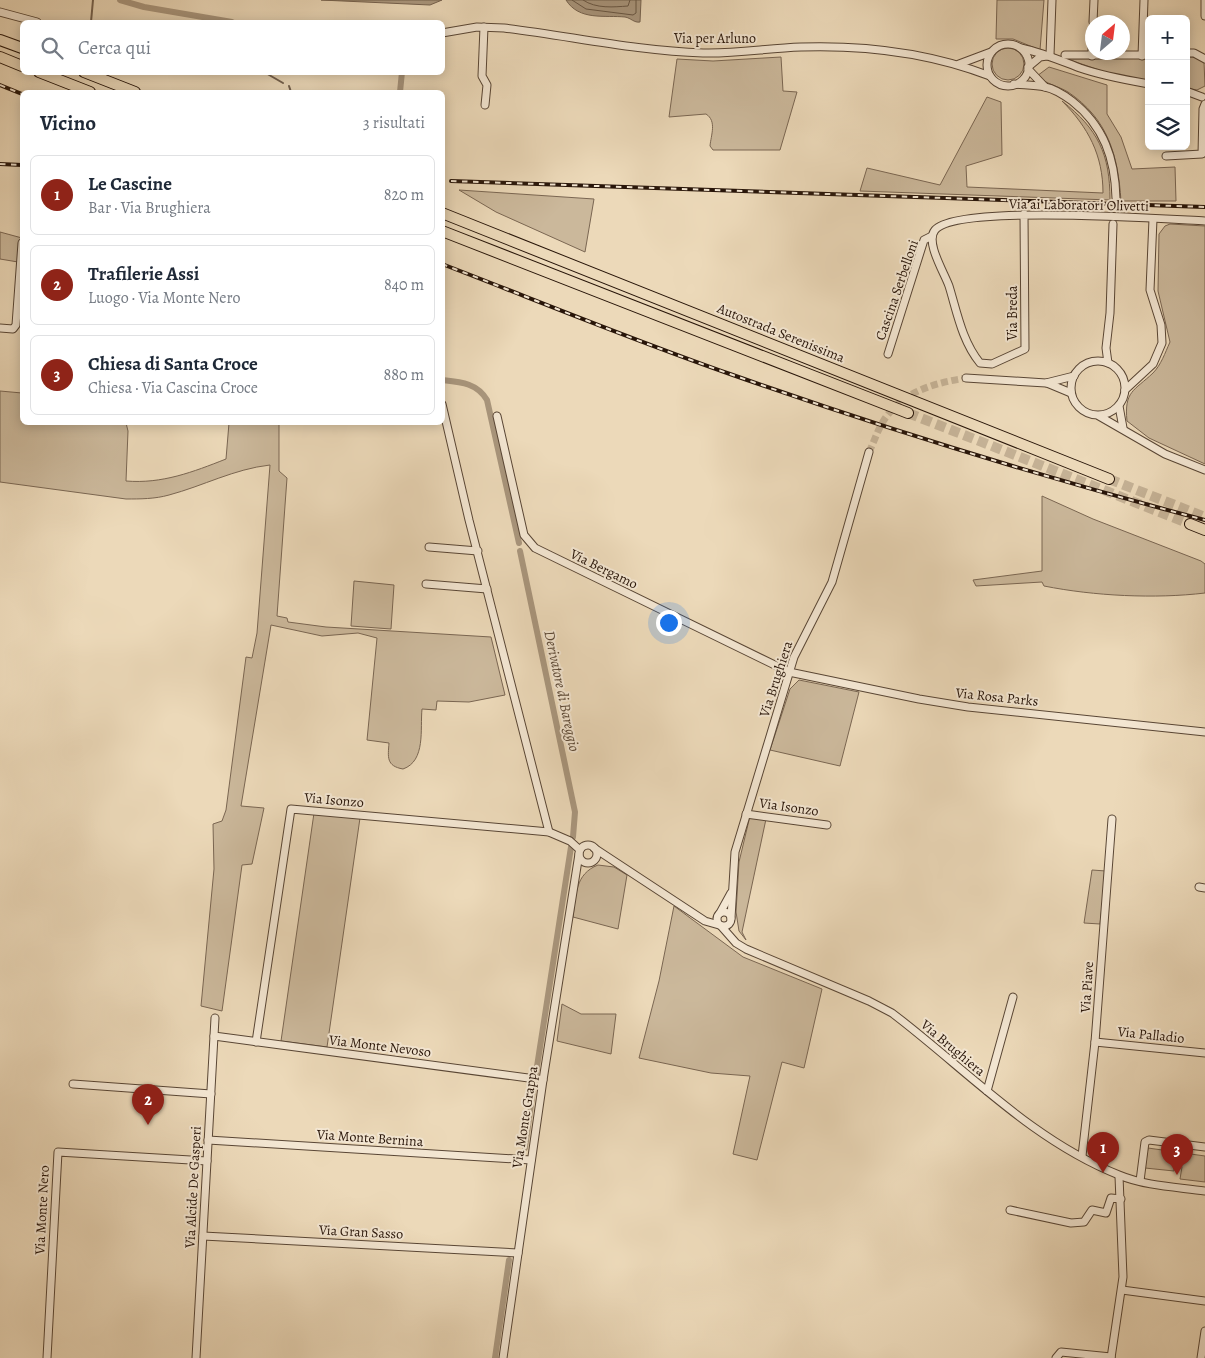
<!DOCTYPE html>
<html lang="it">
<meta charset="utf-8">
<style>
body{margin:0;font-family:Alegreya,serif;background:#f6f6f7;color:#1f2937}
.controls{position:absolute;right:15px;top:15px;display:grid;overflow:hidden;border-radius:8px;box-shadow:0 2px 12px #0003}
.controls button{width:45px;height:45px;display:grid;place-items:center;padding:0;border:0;border-bottom:1px solid #e0e1e3;background:#fff;color:#1f2937;font:25px sans-serif}
.compass{position:absolute;left:1085px;top:15px;width:45px;height:45px;border-radius:50%;background:#fff;box-shadow:0 2px 12px #0003;rotate:28deg}
.you{position:absolute;left:668px;top:622px;width:18px;height:18px;margin:-12px;border:4px solid #fff;border-radius:50%;background:#1a73e8;box-shadow:0 0 0 8px #1a73e833}
.badge{display:grid;place-items:center;width:32px;height:32px;border-radius:50%;background:#8f2418;color:#fff;font-size:16px;font-weight:700}
.pin{position:absolute;translate:-50% -41px;filter:drop-shadow(0 1px 2px #0008)}
.pin::after{content:'';position:absolute;top:26px;width:18px;height:15px;background:inherit;clip-path:polygon(0 0,100% 0,50% 100%)}
.list{margin:0;padding:0;list-style:none}
h2{display:flex;justify-content:space-between;align-items:center;height:65px;margin:0;padding:0 20px;font-size:21px}
h2 small{font-size:16px;font-weight:400;color:#747a83}
.list li{display:grid;grid-template-columns:32px 1fr auto;gap:15px;align-items:center;box-sizing:border-box;height:80px;margin:0 10px 10px;padding:0 10px;border:1px solid #e0e1e3;border-radius:8px}
.list b{display:block;font-size:19px;white-space:nowrap}
.list p{margin:0;font-size:16px;white-space:nowrap;color:#747a83}
.list em{font-size:16px;font-style:normal;color:#747a83}
.icon{flex:none;width:28px;height:28px;fill:none;stroke:currentColor;stroke-width:2;stroke-linecap:round;stroke-linejoin:round}
.map{position:relative;flex:none;width:1205px;height:1358px;overflow:hidden}
.search{position:absolute;background:#fff;box-shadow:0 2px 12px #0003;left:20px;top:20px;width:425px;height:55px;display:flex;align-items:center;gap:12px;box-sizing:border-box;padding:0 18px;border-radius:8px;color:#747a83;font-size:19px}
.panel{position:absolute;background:#fff;box-shadow:0 2px 12px #0003;left:20px;top:90px;width:425px;height:335px;border-radius:8px}
.map>svg:first-child{display:block}
.green{fill:#cbb89b;stroke:#7a6652}
.water{fill:#a9967d;stroke:#75624f}
.lines{fill:none;stroke-linecap:round;stroke-linejoin:round}
.shore{stroke:#685643;stroke-width:1}
.stream{stroke:#75624f;stroke-width:2}
.canal{stroke:#a9967d;stroke-width:6}
.minor-tunnel{stroke:#c5b296;stroke-width:7;stroke-dasharray:7 3.5;stroke-linecap:butt}
.highway-tunnel{stroke:#c5b296;stroke-width:10;stroke-dasharray:10 5;stroke-linecap:butt}
.minor-casing{stroke:#594635;stroke-width:9}
.highway-casing{stroke:#281509;stroke-width:12}
.minor{stroke:#f3e6d2;stroke-width:7}
.highway{stroke:#ecd9b9;stroke-width:10}
.rail-casing{stroke:#281509;stroke-width:4}
.rail{stroke:#f3e6d2;stroke-width:2;stroke-dasharray:5.5;stroke-linecap:butt}
.labels{text-anchor:middle;dominant-baseline:central;stroke-width:4;stroke-linejoin:round;paint-order:stroke}
.street-label{font-size:14px;fill:#281509;stroke:#f3e6d2}
.water-label{font-size:15px;font-style:italic;fill:#5c4937;stroke:#f3e6d2}
</style>
<div class="map">
<svg width="1205" height="1358" viewBox="0 0 1205 1358">
<rect width="100%" height="100%" fill="#ecd9b9"/>
<filter id="stains"><feTurbulence type="fractalNoise" baseFrequency=".004" numOctaves="4"/><feColorMatrix values="0 0 0 0 .2 0 0 0 0 .09 0 0 0 0 .02 0 0 0 .5 -.17"/></filter>
<radialGradient id="worn" r=".72"><stop offset=".6" stop-color="#630" stop-opacity="0"/><stop offset="1" stop-color="#630" stop-opacity=".3"/></radialGradient>
<!-- green -->
<g class="green">
<path d="M997 0H1044L1040 50 1013 39H996Z"/>
<circle cx="1008" cy="64" r="16"/>
<path d="M781 57 783 91 797 92 780 150H713L710 146C711 135 717 121 706 114L669 117 677 59 713 61Z"/>
<path d="M1186 57H1195L1204 62 1205 86 1197 90 1186 88Z"/>
<path d="M1149 58V81L1111 74 1067 59Z"/>
<path d="M1049 67 1107 85V114L1121 137 1132 169 1175 167 1176 201H1121C1118 155 1108 119 1068 92 1058 86 1046 84 1037 76Z"/>
<path d="M987 97 1001 102 1002 155 966 166 967 187 1103 193C1103 155 1088 127 1062 101 1098 129 1110 154 1110 200L860 191 867 168 940 185Z"/>
<path d="M459 190 594 199 585 252 496 212Z"/>
<path d="M1170 224 1205 226V464L1149 438 1127 421C1124 391 1134 391 1153 373 1161 365 1165 353 1170 342L1158 291 1159 234 1165 226Z"/>
<path d="M0 232 22 238 18 262 0 259Z"/>
<path d="M0 391 22 393V422L126 423 128 431 126 481C162 484 193 472 226 459L229 423H279V471L287 478 277 616 287 618 288 622 326 627 491 637 505 695 469 702 437 701 436 710 422 709C420 729 426 761 403 769 386 766 388 757 389 743L367 740 377 638 358 633 322 636 271 625 241 806 264 808 252 864 242 865 222 1011 201 1006 214 869 213 824 222 821 226 810 246 657 252 658 257 633 270 465C234 469 203 486 169 495 155 499 140 499 126 499L0 482Z"/>
<path d="M1042 496 1093 519 1201 561 1205 564V593C1155 599 1094 596 1044 586L1042 582 976 586 973 580 1042 571Z"/>
<path d="M354 581 394 585 391 629 351 626Z"/>
<path d="M799 680 859 692 840 766 770 750 790 689Z"/>
<path d="M314 813 360 818 327 1047 281 1041Z"/>
<path d="M750 816 766 819 742 932 746 940 739 931 736 912 739 862Z"/>
<path d="M598 865 614 867 627 875 618 929 573 917C576 895 575 874 598 865Z"/>
<path d="M1092 870 1106 871 1100 924 1084 923Z"/>
<path d="M674 906 743 957 822 989 804 1068 782 1062 757 1160 733 1154 750 1076 711 1073 639 1058 659 981Z"/>
<path d="M562 1004 581 1014H616L611 1054 557 1041Z"/>
<path d="M1148 1148 1205 1156V1182L1180 1179 1182 1167 1180 1164 1174 1166V1171L1145 1168Z"/>
</g>
<!-- water -->
<g class="water">
<path d="M321 0H442L430 5Z"/>
<path d="M566 0H641L640 22C634 23 631 18 625 17 605 15 579 21 566 0Z"/>
</g>
<g class="lines">
<!-- shore -->
<g class="shore">
<path d="M572 0 586 9 633 15 636 13V0"/>
<path d="M583 0C596 9 614 7 628 6L630 0"/>
</g>
<!-- stream -->
<g class="stream">
<path d="M91 22 93 0"/>
<path d="M264 72 283 83"/>
<path d="M289 86 291 92"/>
</g>
<!-- canal -->
<g class="canal">
<path d="M120 0 144 7 232 22"/>
<path d="M400 92 402 72"/>
<path d="M442 380C461 382 477 383 487 400L519 543"/>
<path d="M520 551 575 812 573 837"/>
<path d="M536 1073 571 847"/>
<path d="M525 1148 534 1083"/>
<path d="M495 1358 509 1260"/>
</g>
<!-- minor-tunnel -->
<g class="minor-tunnel">
<path d="M1114 221 1116 198"/>
<path d="M869 452C874 442 878 429 884 420 903 391 935 383 966 378"/>
</g>
<!-- highway-tunnel -->
<g class="highway-tunnel">
<path d="M908 413 1190 524"/>
<path d="M1109 479 1205 517"/>
</g>
<defs>
<g id="minor">
<path d="M1205 0V16"/>
<path d="M0 12 37 22"/>
<path d="M1093 22 1094 0"/>
<path d="M484 27 482 76 487 85 485 105"/>
<path d="M442 33 477 27 504 28C570 36 637 51 703 53 736 54 768 48 801 47 865 45 930 53 990 76"/>
<circle cx="1008" cy="65" r="21"/>
<path d="M1021 48C1043 53 1059 60 1080 68 1103 76 1126 80 1149 84"/>
<path d="M1186 53H1194L1205 59"/>
<path d="M1050 55 1052 0"/>
<path d="M1065 55H1149"/>
<path d="M1092 56V40"/>
<path d="M1142 56 1144 0"/>
<path d="M959 64 991 52"/>
<path d="M1028 67 1040 57 1047 56"/>
<path d="M1028 69 1045 87"/>
<path d="M1014 84C1024 85 1035 85 1045 87 1055 89 1064 95 1072 101 1104 126 1115 159 1116 198"/>
<path d="M1186 91 1202 97"/>
<path d="M1166 156 1202 154 1203 109 1205 104"/>
<path d="M1024 214 1025 349 992 364 980 363C962 341 957 312 949 286 944 272 925 242 935 230 956 204 1164 219 1205 221"/>
<path d="M0 328 13 329 16 325 22 243"/>
<path d="M888 354 924 240 932 236"/>
<circle cx="1098" cy="388" r="27"/>
<path d="M1108 363 1106 348 1110 313 1113 224"/>
<path d="M966 378 1046 383 1074 376"/>
<path d="M1047 383 1071 393"/>
<path d="M1125 390 1153 364 1162 343 1161 325 1150 290 1153 219"/>
<path d="M442 404 469 520 549 832"/>
<path d="M1119 406 1123 428"/>
<path d="M497 416 524 535 535 548 789 672 919 699 968 707 1205 732"/>
<path d="M1099 416 1165 454 1205 470"/>
<path d="M429 547 478 551"/>
<path d="M426 584 487 589"/>
<path d="M746 814 827 825"/>
<circle cx="588" cy="854" r="9"/>
<path d="M594 848 705 921 719 925"/>
<path d="M1199 887 1205 888"/>
<circle cx="724" cy="919" r="7"/>
<path d="M720 913 731 893"/>
<path d="M731 918 735 852 794 657 832 582 869 452"/>
<path d="M721 926 736 943 746 949 869 1001 892 1013C966 1069 1031 1140 1119 1175 1145 1186 1177 1187 1205 1191"/>
<path d="M214 1036 543 1080"/>
<path d="M256 1042 291 809 549 832 570 841 580 850"/>
<path d="M1095 1042 1205 1053"/>
<path d="M73 1084 211 1094"/>
<path d="M987 1091 1013 997"/>
<path d="M208 1140 531 1160"/>
<path d="M1082 1156 1095 1042 1112 819"/>
<path d="M1140 1181 1145 1142 1149 1140 1205 1147"/>
<path d="M1010 1210 1071 1223 1084 1222 1092 1210 1106 1213 1111 1198 1121 1199"/>
<path d="M203 1236 518 1253"/>
<path d="M1122 1290 1205 1301"/>
<path d="M47 1358 58 1152 207 1161"/>
<path d="M196 1358 215 1018"/>
<path d="M503 1358 543 1080 579 854"/>
<path d="M1056 1358 1061 1352 1111 1357"/>
<path d="M1111 1358 1123 1277 1119 1176"/>
<path d="M1201 1358 1205 1331"/>
</g>
<g id="highway">
<path d="M0 40 22 48"/>
<path d="M0 57 22 66"/>
<path d="M39 72 90 92"/>
<path d="M84 72 135 92"/>
<path d="M442 213 1109 479"/>
<path d="M442 231 908 413"/>
<path d="M1190 524 1205 530"/>
</g>
</defs>
<!-- minor casing -->
<use href="#minor" class="minor-casing"/>
<!-- highway casing -->
<use href="#highway" class="highway-casing"/>
<!-- minor -->
<use href="#minor" class="minor"/>
<!-- highway -->
<use href="#highway" class="highway"/>
<defs>
<g id="rail">
<path d="M0 85 22 94"/>
<path d="M0 164 22 165"/>
<path d="M451 181 1205 207"/>
<path d="M442 264C538 301 633 340 730 374 886 429 1045 478 1205 520"/>
</g>
</defs>
<!-- rail casing -->
<use href="#rail" class="rail-casing"/>
<!-- rail -->
<use href="#rail" class="rail"/>
</g>
<g class="labels">
<!-- street labels -->
<g class="street-label">
<text x="715" y="38">Via per Arluno</text>
<text transform="translate(1079 205) rotate(1)">Via ai Laboratori Olivetti</text>
<text transform="translate(897 290) rotate(-71)">Cascina Serbelloni</text>
<text transform="translate(1012 313) rotate(-90)">Via Breda</text>
<text transform="translate(781 333) rotate(22)">Autostrada Serenissima</text>
<text transform="translate(604 569) rotate(26)">Via Bergamo</text>
<text transform="translate(776 679) rotate(-72)">Via Brughiera</text>
<text transform="translate(997 697) rotate(6)">Via Rosa Parks</text>
<text transform="translate(334 800) rotate(5)">Via Isonzo</text>
<text transform="translate(789 807) rotate(8)">Via Isonzo</text>
<text transform="translate(1087 987) rotate(-86)">Via Piave</text>
<text transform="translate(1151 1035) rotate(6)">Via Palladio</text>
<text transform="translate(380 1046) rotate(7)">Via Monte Nevoso</text>
<text transform="translate(953 1048) rotate(40)">Via Brughiera</text>
<text transform="translate(525 1117) rotate(-81)">Via Monte Grappa</text>
<text transform="translate(370 1138) rotate(4)">Via Monte Bernina</text>
<text transform="translate(193 1187) rotate(-87)">Via Alcide De Gasperi</text>
<text transform="translate(42 1210) rotate(-87)">Via Monte Nero</text>
<text transform="translate(361 1232) rotate(3)">Via Gran Sasso</text>
</g>
<!-- water labels -->
<g class="water-label">
<text transform="translate(562 691) rotate(78)">Derivatore di Bareggio</text>
</g>
</g>
<rect width="100%" height="100%" filter="url(#stains)"/>
<rect width="100%" height="100%" fill="url(#worn)"/>
</svg>
<div class="controls">
<button>+</button>
<button>−</button>
<button><svg class="icon" aria-label="layers" viewBox="0 0 24 24"><path d="M12 4l9 5-9 5-9-5zM3 14l9 5 9-5"/></svg></button>
</div>
<svg class="compass" viewBox="-18 -18 36 36"><path d="M0-13l5 13h-10z" fill="#e53935"/><path d="M0 13l5-13h-10z" fill="#747a83"/></svg>
<div class="you"></div>
<div class="pin badge" style="left:1103px;top:1173px">1</div>
<div class="pin badge" style="left:148px;top:1125px">2</div>
<div class="pin badge" style="left:1177px;top:1175px">3</div>
<div class="search"><svg class="icon" aria-label="search" viewBox="0 0 24 24"><circle cx="10" cy="10" r="6"/><path d="M15 15l6 6"/></svg>Cerca qui</div>
<section class="panel">
<h2>Vicino<small>3 risultati</small></h2>
<ul class="list">
<li><span class="badge">1</span><div><b>Le Cascine</b><p>Bar · Via Brughiera</p></div><em>820 m</em></li>
<li><span class="badge">2</span><div><b>Trafilerie Assi</b><p>Luogo · Via Monte Nero</p></div><em>840 m</em></li>
<li><span class="badge">3</span><div><b>Chiesa di Santa Croce</b><p>Chiesa · Via Cascina Croce</p></div><em>880 m</em></li>
</ul>
</section>
</div>
